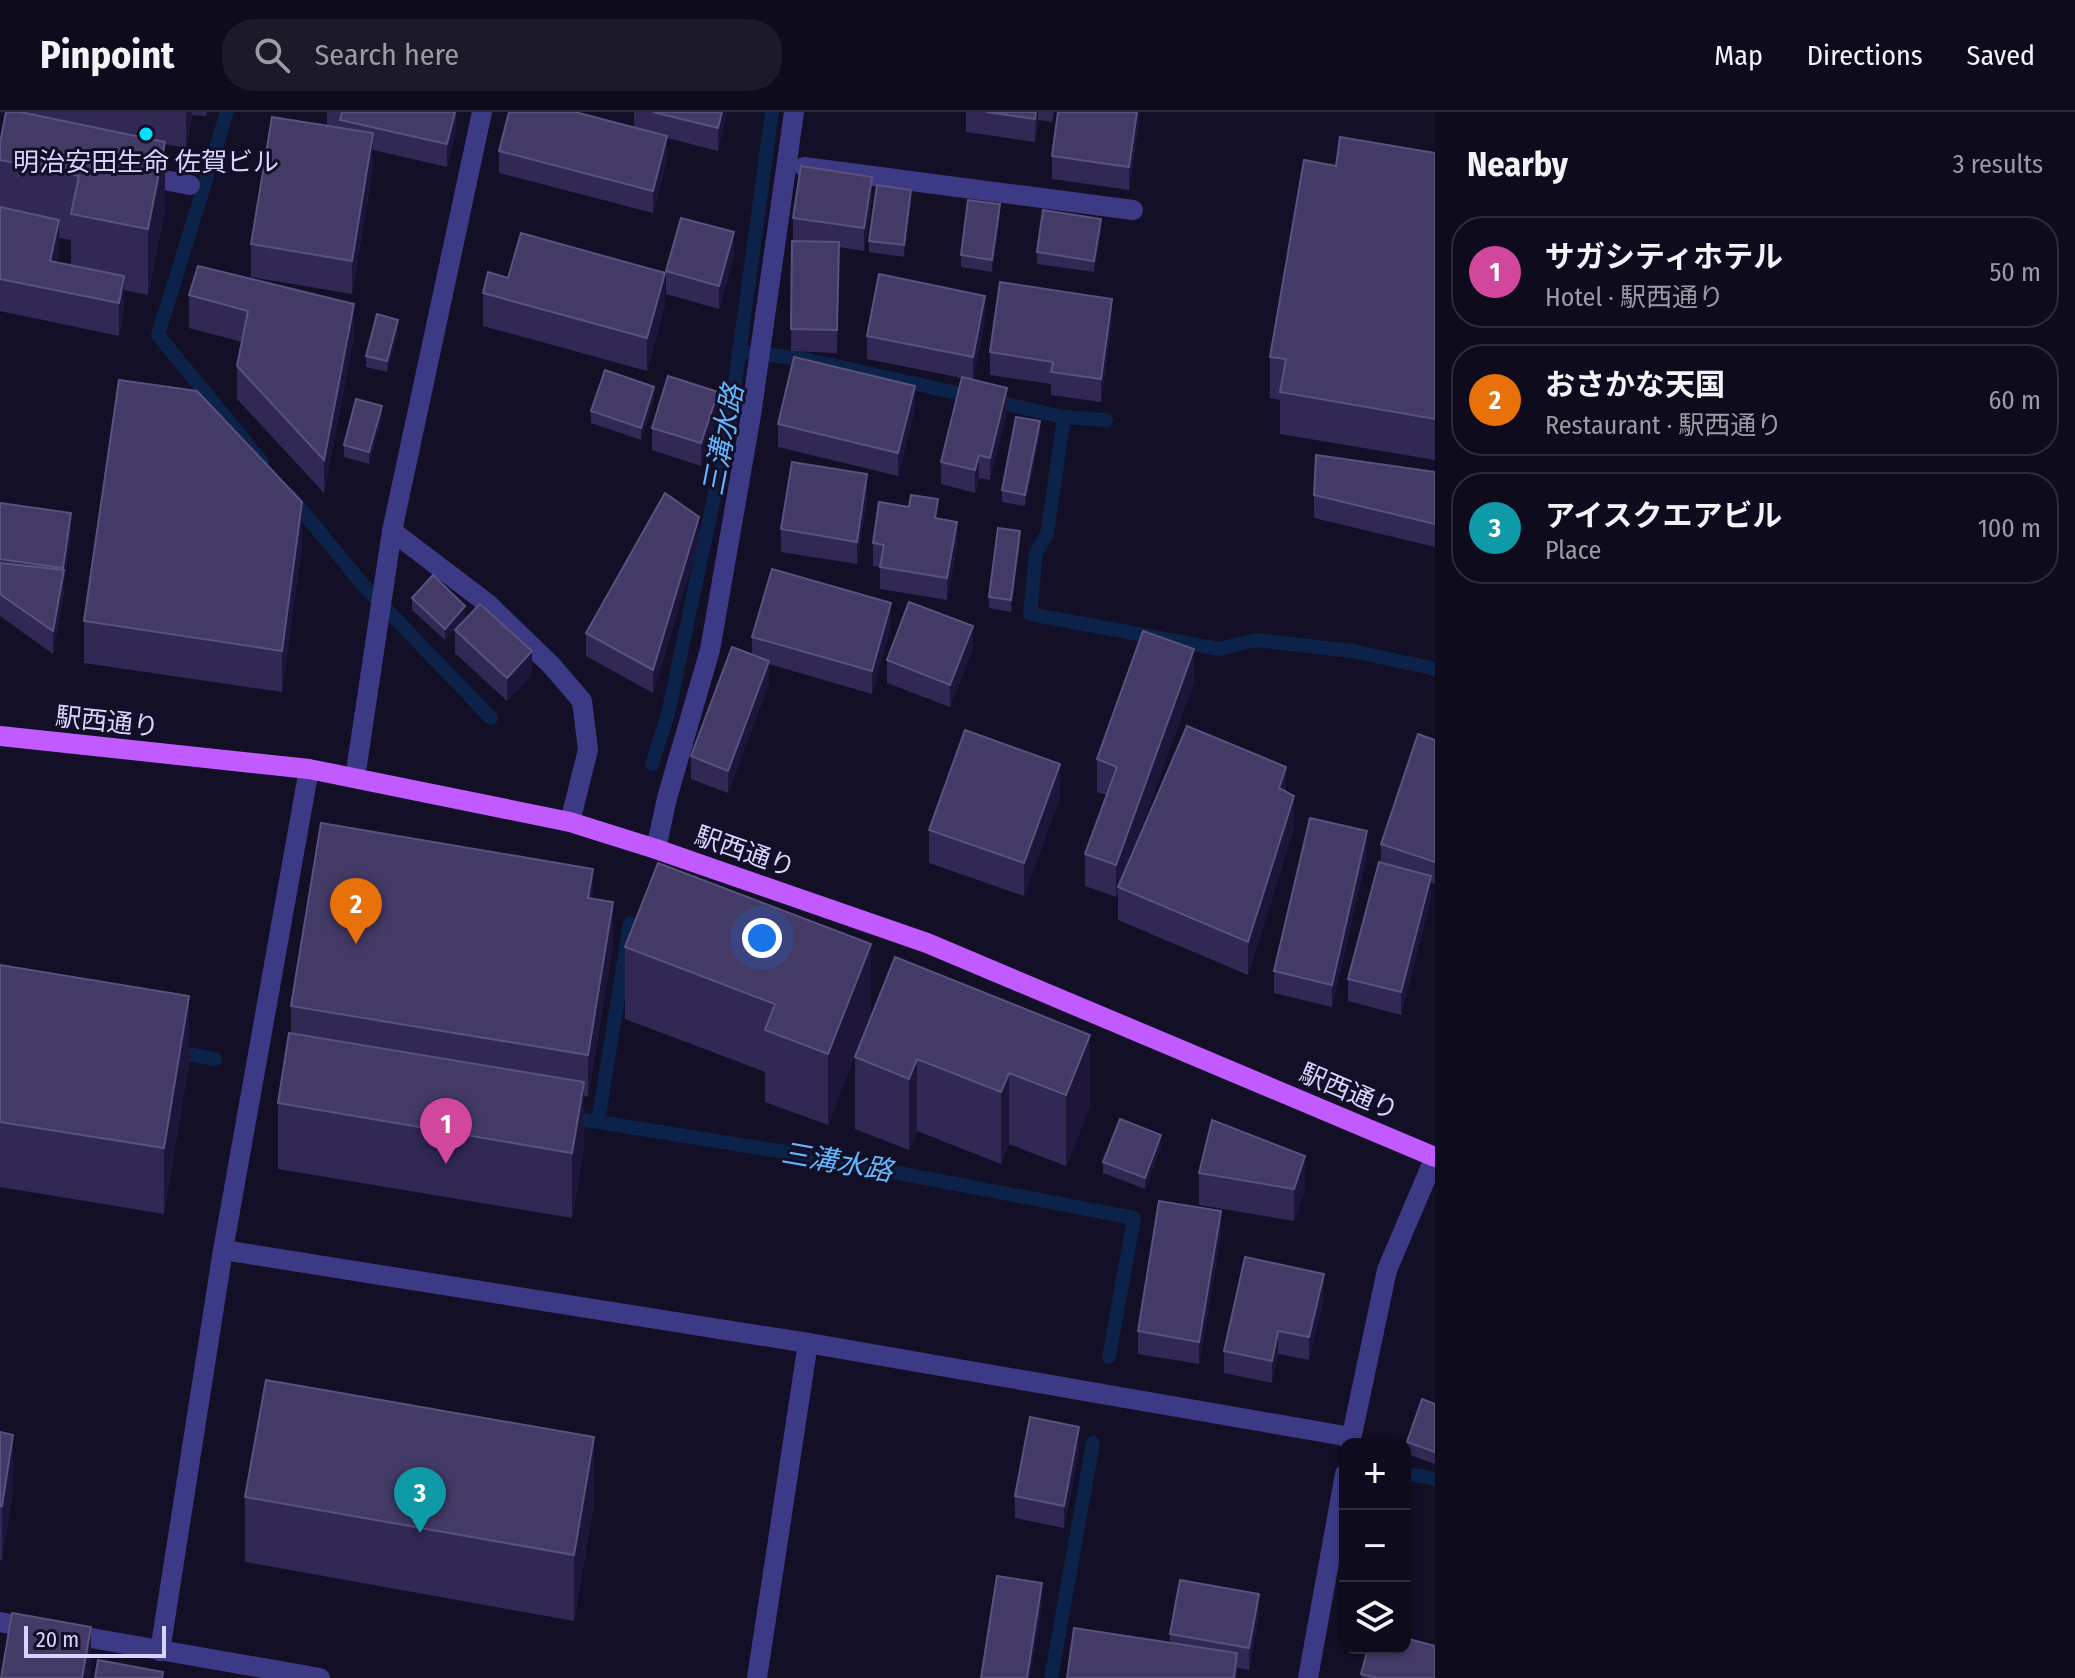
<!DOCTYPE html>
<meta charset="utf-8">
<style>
body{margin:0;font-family:"Fira Sans Condensed","Noto Sans JP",sans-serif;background:#1c1929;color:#f1f3f6}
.controls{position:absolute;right:24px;bottom:24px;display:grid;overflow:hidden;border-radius:16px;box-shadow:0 2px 6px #0004}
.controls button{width:72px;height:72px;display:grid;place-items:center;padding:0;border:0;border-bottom:2px solid #2e2b3b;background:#0e0b1c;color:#f1f3f6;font:40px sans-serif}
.scale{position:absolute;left:24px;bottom:20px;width:142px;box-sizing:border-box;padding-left:8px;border:4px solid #d9d4ff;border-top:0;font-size:22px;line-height:28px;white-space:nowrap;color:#d9d4ff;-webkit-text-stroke:6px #130f26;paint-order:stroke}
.you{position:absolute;left:762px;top:826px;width:28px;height:28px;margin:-20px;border:6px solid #fff;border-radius:50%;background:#1a73e8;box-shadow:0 0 0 12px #1a73e833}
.badge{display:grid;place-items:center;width:52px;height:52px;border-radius:50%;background:#00e5ff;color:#fff;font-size:26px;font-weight:700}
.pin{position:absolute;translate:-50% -66px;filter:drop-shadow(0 2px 4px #0008)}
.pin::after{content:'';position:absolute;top:42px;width:28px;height:24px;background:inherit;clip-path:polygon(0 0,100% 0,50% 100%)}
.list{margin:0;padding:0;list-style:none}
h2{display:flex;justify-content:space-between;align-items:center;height:104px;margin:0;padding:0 32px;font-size:34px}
h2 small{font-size:26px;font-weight:400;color:#9b9ba3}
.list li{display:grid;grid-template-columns:52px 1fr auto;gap:24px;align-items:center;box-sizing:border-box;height:112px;margin:0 16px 16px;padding:0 16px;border:2px solid #2e2b3b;border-radius:32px}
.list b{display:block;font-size:30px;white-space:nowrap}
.list p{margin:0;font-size:26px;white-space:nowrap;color:#9b9ba3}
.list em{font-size:26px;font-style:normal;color:#9b9ba3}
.icon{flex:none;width:44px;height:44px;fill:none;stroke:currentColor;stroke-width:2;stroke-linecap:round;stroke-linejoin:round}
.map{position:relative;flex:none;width:1435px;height:1566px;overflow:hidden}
header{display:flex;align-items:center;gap:48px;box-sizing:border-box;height:112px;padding:0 40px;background:#0e0b1c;border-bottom:2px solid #2e2b3b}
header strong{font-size:38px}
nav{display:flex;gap:44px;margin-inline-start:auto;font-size:28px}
.search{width:560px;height:72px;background:#1c1929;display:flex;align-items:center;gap:20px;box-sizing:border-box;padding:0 28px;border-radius:32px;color:#9b9ba3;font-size:30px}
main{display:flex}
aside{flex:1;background:#0e0b1c}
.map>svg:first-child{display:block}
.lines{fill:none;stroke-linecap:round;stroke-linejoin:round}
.stream{stroke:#0c2248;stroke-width:14}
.minor{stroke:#3d3a85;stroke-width:20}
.major{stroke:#c25bff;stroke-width:20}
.wall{fill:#312854;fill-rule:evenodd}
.shaded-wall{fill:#1d163a}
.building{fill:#433a66;stroke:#5a527e;stroke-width:2}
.poi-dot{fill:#00e5ff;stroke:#130f26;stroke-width:3}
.labels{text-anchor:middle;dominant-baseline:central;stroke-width:6;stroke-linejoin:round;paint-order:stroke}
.poi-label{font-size:26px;fill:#d9d4ff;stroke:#130f26}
.street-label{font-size:26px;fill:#d9d4ff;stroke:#130f26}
.water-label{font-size:28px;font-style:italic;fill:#62b6ff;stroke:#130f26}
</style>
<header>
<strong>Pinpoint</strong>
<div class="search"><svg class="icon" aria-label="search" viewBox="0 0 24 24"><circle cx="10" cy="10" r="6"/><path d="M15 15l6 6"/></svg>Search here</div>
<nav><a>Map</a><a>Directions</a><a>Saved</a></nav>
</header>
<main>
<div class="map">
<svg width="1435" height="1566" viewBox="0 0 1435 1566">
<rect width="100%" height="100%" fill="#130f26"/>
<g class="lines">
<!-- stream -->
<g class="stream">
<path d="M227 0 158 223 262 350"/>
<path d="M739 239 804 247 1064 305 1047 422 1036 441 1030 502 1219 537 1256 528 1352 539 1435 557"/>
<path d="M1064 305 1106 308"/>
<path d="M290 384 364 474 491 606"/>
<path d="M652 652 668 602 729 315 772 0"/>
<path d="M172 939 215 947"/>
<path d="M567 1005 810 1044 1134 1106 1109 1245"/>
<path d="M598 1010 630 812"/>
<path d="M1409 1362 1435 1367"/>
<path d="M1051 1566 1093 1331"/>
</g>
<!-- minor -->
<g class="minor">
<path d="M804 55 1133 98"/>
<path d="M139 63 190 73"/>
<path d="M392 419 488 492 552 554 582 589 588 638 570 710"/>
<path d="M355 666 392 419 482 0"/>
<path d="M656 737 667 686 710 538 751 303 794 0"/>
<path d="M223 1138 808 1231 1351 1325"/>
<path d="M1350 1332 1387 1158 1435 1045"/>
<path d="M0 1510 320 1566"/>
<path d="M160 1539 223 1138 309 657"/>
<path d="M757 1566 808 1231"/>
<path d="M1308 1566 1345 1362"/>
</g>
<!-- major -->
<path class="major" d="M0 624 309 657 570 710 656 737 927 831 1435 1045"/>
</g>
<!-- wall -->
<g class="wall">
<path d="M6 0H207L206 4 192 3 186 36 165 32V95L148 183 124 178V197L119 224 0 199V31ZM59 126 71 128V153L57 150 59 140Z"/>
<path d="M327 0H456V18L447 55 373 38V54L352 182 251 165V132L327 13Z"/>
<path d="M634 0H727L718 39 667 26V47L653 101 499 61V39L634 15Z"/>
<path d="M966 0H1054L1052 10 1038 8 1035 30 966 20Z"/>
<path d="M1140 0 1129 78 1052 67V44Z"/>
<path d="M1435 41V348L1280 322V288L1270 286V245L1336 54Z"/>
<path d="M872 88 864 139 839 135 837 241 791 239 792 129H800L793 128V106Z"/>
<path d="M911 90 904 145 869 140V129Z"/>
<path d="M1000 103 992 160 961 155V143Z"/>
<path d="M1101 118 1094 160 1037 152V140Z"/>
<path d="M734 143 719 197 666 182V159Z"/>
<path d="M508 166 665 193 647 259 483 214V181Z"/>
<path d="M189 183 354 225 324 381 237 287V254L242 230 189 216Z"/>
<path d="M985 207 973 268 1007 299 990 368 979 366 975 381 941 372V350L962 266 867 247V224Z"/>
<path d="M1112 209 1101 290 1051 283V272L990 263V240Z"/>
<path d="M398 219 387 260 366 255V244Z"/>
<path d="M654 286 641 328 591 311V299Z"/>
<path d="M915 297 898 364 778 335V312Z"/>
<path d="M718 303 701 354 652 338V316Z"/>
<path d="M382 306 369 352 344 345V333Z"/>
<path d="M1040 321 1025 394 1002 390V378Z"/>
<path d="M1435 360V435L1314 406V383Z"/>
<path d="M867 385 857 452 781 440V417Z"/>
<path d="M0 391 71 424 64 470V480L53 542 0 504Z"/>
<path d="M938 406 957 432 947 488 880 477V455L873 454V431Z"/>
<path d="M699 428 653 581 586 544V521Z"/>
<path d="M1020 431 1011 500 989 496V485Z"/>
<path d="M302 432 282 580 84 551V509Z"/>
<path d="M412 486 465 505 445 528 412 498Z"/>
<path d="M891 514 872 582 769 552V572L728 681 691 667V644L752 543V525Z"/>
<path d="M455 518 532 562 507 589 455 541Z"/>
<path d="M973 537 950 595 887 571V548Z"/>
<path d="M1194 570 1130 746 1286 680 1294 716 1248 863 1118 808V781L1116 785 1085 774V742L1106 683 1097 680V647Z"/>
<path d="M1435 628V772L1431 771V786L1401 903 1348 889V867L1381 751V732Z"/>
<path d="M1060 685 1024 784 929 751V718Z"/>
<path d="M1367 742 1332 895 1274 881V859Z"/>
<path d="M593 787 613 832 588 985 584 984V1036L572 1106 278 1057V991L291 922V894Z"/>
<path d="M625 835 871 903 828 1013 765 990V960L625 907Z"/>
<path d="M895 845 1090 994 1066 1054 1009 1032 1001 1052 917 1019 909 1038 855 1017V945Z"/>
<path d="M0 853 189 950 164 1102 0 1075Z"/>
<path d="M1161 1035 1145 1077 1103 1061V1050Z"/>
<path d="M1199 1061 1305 1077 1294 1109 1199 1093Z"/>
<path d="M1221 1122 1199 1252 1138 1242V1219Z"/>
<path d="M1324 1185 1309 1248 1278 1242 1272 1271 1224 1261V1239Z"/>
<path d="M1435 1292V1352L1407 1342V1330Z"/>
<path d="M0 1320 13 1377 2 1448H0Z"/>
<path d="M1079 1338 1064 1416 1015 1406V1384Z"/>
<path d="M245 1385 594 1391 574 1509 245 1450Z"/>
<path d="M1259 1504 1249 1558 1237 1556V1566L1170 1531V1522Z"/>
<path d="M1361 1562 1435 1566H1361Z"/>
</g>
<!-- shaded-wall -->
<g class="shaded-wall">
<path d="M186 0H192L186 36Z"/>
<path d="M455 0 456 18 447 55V32Z"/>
<path d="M722 0H727V3L718 39V16Z"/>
<path d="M1036 0H1038V8L1035 30Z"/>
<path d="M1137 0H1140L1129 78V55Z"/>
<path d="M373 21V54L352 182V149Z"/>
<path d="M667 24V47L653 101V79Z"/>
<path d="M165 30V95L148 183V117Z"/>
<path d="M872 65V88L864 139V116Z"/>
<path d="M911 78V90L904 145V133Z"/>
<path d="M1000 92V103L992 160V148Z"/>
<path d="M1101 107V118L1094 160V149Z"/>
<path d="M59 108V140L51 177 50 149Z"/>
<path d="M734 120V143L719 197V174Z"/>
<path d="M665 161V193L647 259V226Z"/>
<path d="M124 164V197L119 224V191Z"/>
<path d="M985 184V207L973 268V245Z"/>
<path d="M1112 187V209L1101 290V267Z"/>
<path d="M354 192V225L324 381V348Z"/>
<path d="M398 208V219L387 260V249Z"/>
<path d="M915 274V297L898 364V341Z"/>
<path d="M654 275V286L641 328V316Z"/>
<path d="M1007 276V299L990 368V346Z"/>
<path d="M718 280V303L701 354V331Z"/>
<path d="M382 294V306L369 352V340Z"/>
<path d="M1040 309V321L1025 394V383Z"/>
<path d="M979 343V366L975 381V358Z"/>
<path d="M867 362V385L857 452V430Z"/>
<path d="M302 390V432L282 580V539Z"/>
<path d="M71 401V424L64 470V480L53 542V519L63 465V456Z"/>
<path d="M699 405V428L653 581V558Z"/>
<path d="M957 410V432L947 488V466Z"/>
<path d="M1020 419V431L1011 500V488Z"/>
<path d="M891 491V514L872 582V559Z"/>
<path d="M465 494V505L445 528V517Z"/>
<path d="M973 514V537L950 595V573Z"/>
<path d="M1194 537V570L1120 776 1118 775 1116 785V753Z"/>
<path d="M532 539V562L507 589V566Z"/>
<path d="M769 549V572L728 681V659Z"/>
<path d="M1060 652V685L1024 784V751Z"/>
<path d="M1286 655V688L1279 676Z"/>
<path d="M1294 684V716L1248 863V830Z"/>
<path d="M1367 719V742L1332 895V873Z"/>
<path d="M593 757V798L588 786Z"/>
<path d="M1431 764V786L1401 903V880Z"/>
<path d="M613 790V832L588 985V943Z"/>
<path d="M871 832V903L828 1013V942Z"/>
<path d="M189 884V950L164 1102V1036Z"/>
<path d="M1090 923V994L1066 1054V983Z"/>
<path d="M917 947V1019L909 1038V967Z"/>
<path d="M1009 961V1032L1001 1052V980Z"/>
<path d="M584 970V1036L572 1106V1041Z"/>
<path d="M1161 1023V1035L1145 1077V1066Z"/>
<path d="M1305 1044V1077L1294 1109V1077Z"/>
<path d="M1221 1099V1122L1199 1252V1230Z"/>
<path d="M1324 1162V1185L1309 1248V1225Z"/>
<path d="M1278 1219V1242L1272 1271V1249Z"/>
<path d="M1079 1315V1338L1064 1416V1394Z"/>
<path d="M13 1323V1377L2 1448V1394Z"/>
<path d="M594 1325V1391L574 1509V1443Z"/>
<path d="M1042 1471V1494L1030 1566H1027Z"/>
<path d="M1259 1482V1504L1249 1558V1536Z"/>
<path d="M91 1515V1566H82Z"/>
<path d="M1237 1541V1566H1234Z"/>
</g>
<!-- building -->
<g class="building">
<path d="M6 0H20L165 30 148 117 71 102 79 64 0 48V31Z"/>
<path d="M342 0H455L447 32 340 8Z"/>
<path d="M509 0H575L667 24 653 79 499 39Z"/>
<path d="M653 0H722L718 16Z"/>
<path d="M986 0H1036L1035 7Z"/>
<path d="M1058 0H1137L1129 55 1052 44Z"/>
<path d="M272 5 373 21 352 149 251 132Z"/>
<path d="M1340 25 1435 41V307L1280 280 1286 247 1270 245 1304 48 1336 54Z"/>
<path d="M801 54 872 65 864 116 793 106Z"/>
<path d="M877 73 911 78 904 133 869 129Z"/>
<path d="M968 88 1000 92 992 148 961 143Z"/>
<path d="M0 95 59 108 50 149 124 164 119 191 0 167Z"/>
<path d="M1043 98 1101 107 1094 149 1037 140Z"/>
<path d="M681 106 734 120 719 174 666 159Z"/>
<path d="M521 121 665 161 647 226 483 181 488 160 508 166Z"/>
<path d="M792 129 839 130 837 218 791 217Z"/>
<path d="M198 154 354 192 324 348 237 254 248 199 189 183Z"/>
<path d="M879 162 985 184 973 245 867 224Z"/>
<path d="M1000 170 1112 187 1101 267 1051 260 1053 250 990 240Z"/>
<path d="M377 202 398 208 387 249 366 244Z"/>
<path d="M794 245 915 274 898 341 778 312Z"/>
<path d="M605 258 654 275 641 316 591 299Z"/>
<path d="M668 264 718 280 701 331 652 316Z"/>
<path d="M962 265 1007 276 990 346 979 343 975 358 941 350Z"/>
<path d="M119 268 197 279 302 390 282 539 84 509Z"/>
<path d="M356 287 382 294 369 340 344 333Z"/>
<path d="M1016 305 1040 309 1025 383 1002 378Z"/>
<path d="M1316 343 1435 360V412L1314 383Z"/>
<path d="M792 350 867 362 857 430 781 417Z"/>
<path d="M665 381 699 405 653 558 586 521Z"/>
<path d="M911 383 938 387 935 406 957 410 947 466 880 455 884 433 873 431 879 390 909 395Z"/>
<path d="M0 391 71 401 63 456 0 447Z"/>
<path d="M998 416 1020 419 1011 488 989 485Z"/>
<path d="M0 451 64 458 53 519 0 482Z"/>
<path d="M772 457 891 491 872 559 752 525Z"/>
<path d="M433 463 465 494 445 517 412 486Z"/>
<path d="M909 490 973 514 950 573 887 548Z"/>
<path d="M480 492 532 539 507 566 455 518Z"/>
<path d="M1143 519 1194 537 1116 753 1085 742 1117 655 1097 647Z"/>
<path d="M732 535 769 549 728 659 691 644Z"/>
<path d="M1187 614 1286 655 1279 676 1294 684 1248 830 1118 775Z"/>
<path d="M965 618 1060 652 1024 751 929 718Z"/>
<path d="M1418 622 1435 628V750L1381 732Z"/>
<path d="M1310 706 1367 719 1332 873 1274 859Z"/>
<path d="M321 711 593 757 588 786 613 790 588 943 291 894Z"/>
<path d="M1379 750 1431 764 1401 880 1348 867Z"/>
<path d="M658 751 871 832 828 942 765 918 775 892 625 835Z"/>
<path d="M895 845 1090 923 1066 983 1009 961 1001 980 917 947 909 967 855 945Z"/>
<path d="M0 853 189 884 164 1036 0 1010Z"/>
<path d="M289 921 584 970 572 1041 278 991Z"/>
<path d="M1120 1007 1161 1023 1145 1066 1103 1050Z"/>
<path d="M1212 1008 1305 1044 1294 1077 1199 1061Z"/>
<path d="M1159 1089 1221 1099 1199 1230 1138 1219Z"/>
<path d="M1245 1145 1324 1162 1309 1225 1278 1219 1272 1249 1224 1239Z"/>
<path d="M266 1268 594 1325 574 1443 245 1385Z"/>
<path d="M1422 1287 1435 1292V1340L1407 1330Z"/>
<path d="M1030 1305 1079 1315 1064 1394 1015 1384Z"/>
<path d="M0 1320 13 1323 2 1394H0Z"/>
<path d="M997 1464 1042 1471 1027 1566H981Z"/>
<path d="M1180 1468 1259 1482 1249 1536 1170 1522Z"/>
<path d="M12 1501 91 1515 82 1566H1Z"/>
<path d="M1074 1516 1237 1541 1234 1566H1067Z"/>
<path d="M1405 1526 1435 1534V1566H1376L1361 1562 1368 1536H1405Z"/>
<path d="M98 1548 163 1560 162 1566H95Z"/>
</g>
<!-- markers -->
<circle class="poi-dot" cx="146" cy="22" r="8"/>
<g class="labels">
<!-- poi labels -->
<g class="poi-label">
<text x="146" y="50">明治安田生命 佐賀ビル</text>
</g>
<!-- street labels -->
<g class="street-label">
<text transform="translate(107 610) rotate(6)">駅西通り</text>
<text transform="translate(745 740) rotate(19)">駅西通り</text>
<text transform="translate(1349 980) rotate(23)">駅西通り</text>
</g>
<!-- water labels -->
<g class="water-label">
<text transform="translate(723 328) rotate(-79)">三溝水路</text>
<text transform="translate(837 1050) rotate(10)">三溝水路</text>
</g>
</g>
</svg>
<div class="controls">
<button>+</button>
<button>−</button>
<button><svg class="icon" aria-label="layers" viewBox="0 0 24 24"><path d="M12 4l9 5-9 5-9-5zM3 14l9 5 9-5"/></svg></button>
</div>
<div class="scale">20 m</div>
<div class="you"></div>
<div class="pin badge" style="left:446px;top:1052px;background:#d1479c">1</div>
<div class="pin badge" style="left:356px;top:832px;background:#e8710a">2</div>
<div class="pin badge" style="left:420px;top:1421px;background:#0f9aa8">3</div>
</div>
<aside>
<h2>Nearby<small>3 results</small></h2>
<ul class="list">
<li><span class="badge" style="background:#d1479c">1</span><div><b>サガシティホテル</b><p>Hotel · 駅西通り</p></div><em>50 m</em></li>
<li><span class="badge" style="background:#e8710a">2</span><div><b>おさかな天国</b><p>Restaurant · 駅西通り</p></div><em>60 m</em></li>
<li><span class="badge" style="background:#0f9aa8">3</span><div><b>アイスクエアビル</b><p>Place</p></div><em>100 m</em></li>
</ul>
</aside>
</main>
